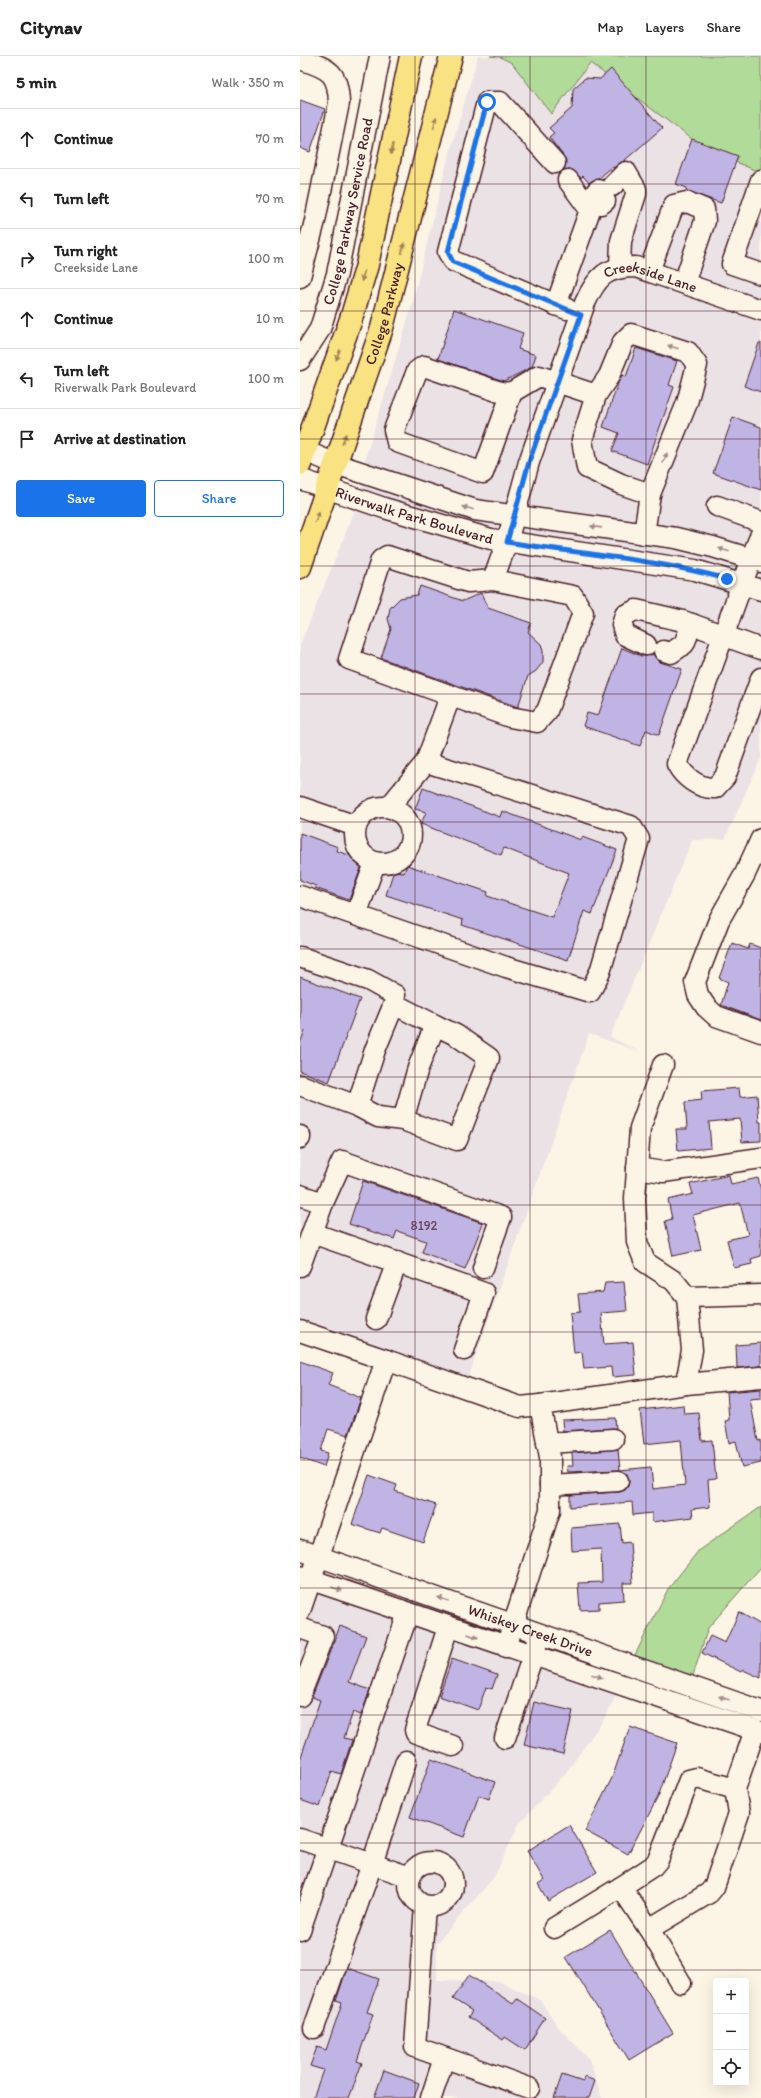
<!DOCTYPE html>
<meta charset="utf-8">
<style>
body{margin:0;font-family:Itim,sans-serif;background:#f2f2f2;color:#222}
.controls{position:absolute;right:12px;bottom:12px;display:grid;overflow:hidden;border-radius:4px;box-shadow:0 4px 16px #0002}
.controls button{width:36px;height:36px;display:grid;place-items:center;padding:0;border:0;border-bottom:1px solid #e0e0e0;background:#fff;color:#222;font:20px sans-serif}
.stop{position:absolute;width:12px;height:12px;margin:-9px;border:3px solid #1a73e8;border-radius:50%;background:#fff}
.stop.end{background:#1a73e8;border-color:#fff;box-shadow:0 1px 4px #0008}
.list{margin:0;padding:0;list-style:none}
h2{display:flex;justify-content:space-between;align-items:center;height:52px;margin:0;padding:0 16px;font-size:17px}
h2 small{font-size:13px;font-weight:400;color:#767676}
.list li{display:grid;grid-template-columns:26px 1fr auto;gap:12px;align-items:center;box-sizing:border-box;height:60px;padding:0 16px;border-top:1px solid #e0e0e0}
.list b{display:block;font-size:15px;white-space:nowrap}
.list p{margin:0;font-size:13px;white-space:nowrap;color:#767676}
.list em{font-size:13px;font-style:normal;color:#767676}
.actions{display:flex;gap:8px;padding:12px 16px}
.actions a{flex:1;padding:9px 0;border:1px solid #1a73e8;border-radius:4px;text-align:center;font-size:14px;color:#1a73e8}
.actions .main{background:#1a73e8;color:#fff}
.icon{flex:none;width:22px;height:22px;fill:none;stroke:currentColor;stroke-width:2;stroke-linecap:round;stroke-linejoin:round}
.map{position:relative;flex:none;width:461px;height:2042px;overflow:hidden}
header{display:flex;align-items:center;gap:24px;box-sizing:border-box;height:56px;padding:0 20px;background:#fff;border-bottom:1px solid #e0e0e0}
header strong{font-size:19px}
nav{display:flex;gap:22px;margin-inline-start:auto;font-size:14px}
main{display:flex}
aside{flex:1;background:#fff}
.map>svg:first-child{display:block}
.built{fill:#eae2e5}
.green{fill:#b1db98;stroke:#7e7d62}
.building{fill:#c0b4e5;stroke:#4a1f2b}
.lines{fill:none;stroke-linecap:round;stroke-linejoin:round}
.minor-casing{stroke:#4a1f2b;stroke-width:23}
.major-casing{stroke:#4a1f2b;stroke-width:25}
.minor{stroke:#fcf5e5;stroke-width:20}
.major{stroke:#f8e281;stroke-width:22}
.oneway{fill:#a18056}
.oneway2{fill:#a38a88}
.route{stroke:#1a73e8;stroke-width:5}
.grid{fill:none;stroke:#4a1f2b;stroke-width:1;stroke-opacity:0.55}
.labels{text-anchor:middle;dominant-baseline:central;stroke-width:3.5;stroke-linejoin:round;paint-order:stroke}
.number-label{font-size:13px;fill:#68445a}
.street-label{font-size:15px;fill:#4a1f2b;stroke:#fcf5e5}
</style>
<header>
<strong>Citynav</strong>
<nav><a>Map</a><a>Layers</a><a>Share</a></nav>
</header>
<main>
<aside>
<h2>5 min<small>Walk · 350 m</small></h2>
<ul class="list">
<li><svg class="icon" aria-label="ahead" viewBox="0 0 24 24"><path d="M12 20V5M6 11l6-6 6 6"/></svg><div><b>Continue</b></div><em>70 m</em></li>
<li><svg class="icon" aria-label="left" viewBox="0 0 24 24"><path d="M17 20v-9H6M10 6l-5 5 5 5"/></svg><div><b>Turn left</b></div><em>70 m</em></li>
<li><svg class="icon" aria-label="right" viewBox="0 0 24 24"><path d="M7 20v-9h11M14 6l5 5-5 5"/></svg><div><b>Turn right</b><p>Creekside Lane</p></div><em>100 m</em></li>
<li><svg class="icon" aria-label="ahead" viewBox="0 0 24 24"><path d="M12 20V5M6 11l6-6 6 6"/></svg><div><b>Continue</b></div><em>10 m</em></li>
<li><svg class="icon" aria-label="left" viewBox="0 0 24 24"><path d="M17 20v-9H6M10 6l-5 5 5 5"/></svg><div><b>Turn left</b><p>Riverwalk Park Boulevard</p></div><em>100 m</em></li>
<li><svg class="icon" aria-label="arrive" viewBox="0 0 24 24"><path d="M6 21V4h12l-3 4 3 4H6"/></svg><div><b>Arrive at destination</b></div></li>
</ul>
<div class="actions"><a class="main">Save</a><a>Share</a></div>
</aside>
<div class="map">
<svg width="461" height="2042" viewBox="0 0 461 2042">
<rect width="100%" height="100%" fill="#fcf5e5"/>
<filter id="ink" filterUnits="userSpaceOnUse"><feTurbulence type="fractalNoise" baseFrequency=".025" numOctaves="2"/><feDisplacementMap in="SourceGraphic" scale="8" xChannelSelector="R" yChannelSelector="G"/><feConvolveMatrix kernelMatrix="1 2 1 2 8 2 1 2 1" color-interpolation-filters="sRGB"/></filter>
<g filter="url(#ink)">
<!-- built -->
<g class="built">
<path d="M178 0 200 1 212 7 251 58 290 6 404 92 461 117V702L425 783 392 784 310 981 341 996 289 978 163 1336 0 1277V589L58 447 66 400 111 252 146 110Z"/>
<path d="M0 1528 318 1635 307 1659 265 1718 219 1768 194 1821 137 1887V1924L198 1925 240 1944 259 1972 289 2003 302 2042H0Z"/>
</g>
<!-- green -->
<g class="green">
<path d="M190 0H461V117L404 92 290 7 251 58 212 7 200 1Z"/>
<path d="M461 1451V1511L408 1572 392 1623 333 1603 368 1533 399 1494Z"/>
</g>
<!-- building -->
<g class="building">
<path d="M311 13 362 72 324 105 313 112 312 111 298 123 289 127 283 120 281 122 273 114H264L266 104 249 81 254 77 249 72 272 52 273 33 285 22 300 23Z"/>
<path d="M0 44 25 53 10 96 0 92Z"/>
<path d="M392 83 438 100 421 147 386 135 387 132 376 128Z"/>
<path d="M154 253 223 277 218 293 236 299 232 311 204 325 138 303Z"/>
<path d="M459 287H461V336L444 330Z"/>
<path d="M336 292 377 305 369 329 374 331 347 408 312 395 319 377 303 371 318 327 322 319 326 321Z"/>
<path d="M433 361 461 371V434L413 417Z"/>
<path d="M120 530 163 545 181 537 188 552 231 567 228 576 241 588 243 595V606L236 615 228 620 218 651 81 602 91 573 88 563 90 552 100 542 117 539Z"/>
<path d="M322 592 341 600H347L353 598 360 606 382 613 359 679 346 674 340 690 283 670 287 657 298 660Z"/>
<path d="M123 732 200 761 202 755 281 784 282 781 317 794 292 858 284 855 268 904 162 869 163 864 86 839 94 814 104 817 107 809 188 836 187 840 252 861 269 817 204 792 201 799 121 768 126 756 115 753Z"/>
<path d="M0 777 38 791 37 795 64 804 49 844 15 832 16 830 0 824Z"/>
<path d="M432 887 448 893 450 888 461 892V964L421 949 428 926 419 922Z"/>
<path d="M0 921 60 943 29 1026 0 1015V987L5 975 0 974Z"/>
<path d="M439 1032 440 1041 457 1039 459 1066H461V1085L442 1086 440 1063 409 1066 411 1092 378 1095 376 1073H387L385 1046 402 1044 401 1035Z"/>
<path d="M429 1119 431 1128 458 1122 461 1134V1200L451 1203 452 1208 434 1212 427 1184 448 1179 440 1147 393 1159 401 1194 373 1200 365 1165 372 1163 368 1144 393 1138 390 1128Z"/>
<path d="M63 1125 183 1167 165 1213 122 1196 126 1185 97 1175 94 1183 49 1168Z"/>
<path d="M324 1226 327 1255 301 1257 304 1288 333 1286 336 1319 312 1321 311 1311 284 1313 282 1296 274 1297 270 1257 280 1256 278 1238 303 1236 305 1227Z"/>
<path d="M461 1287V1310L437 1312 436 1289Z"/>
<path d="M0 1305 33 1317 28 1329 61 1342 48 1379 28 1373 21 1395 28 1397 24 1411 0 1402Z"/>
<path d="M461 1333V1342L450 1343 458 1385 461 1384V1407L442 1411 436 1385 429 1387 425 1365 429 1364 427 1336Z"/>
<path d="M383 1349 384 1358 399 1357 402 1385 412 1384 416 1423 408 1424 410 1451 392 1453 393 1461 352 1466V1457L333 1459 332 1446 270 1451V1439L319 1436 325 1434 328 1430 329 1424 327 1418 320 1414 351 1411 353 1433 385 1429 381 1384 344 1388 340 1354Z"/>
<path d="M315 1362 316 1372 263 1375 262 1364Z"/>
<path d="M318 1393 320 1414 268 1416 267 1410H273L272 1397Z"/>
<path d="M69 1419 97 1429 95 1435 136 1449 123 1486 82 1472 80 1477 52 1468Z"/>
<path d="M320 1468 322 1487 330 1486 333 1527H323L324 1544 299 1546V1553L280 1554 278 1527 302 1526 301 1493 272 1495 271 1472Z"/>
<path d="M439 1556 461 1569V1622L443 1614 441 1616 402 1597 410 1580 425 1587Z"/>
<path d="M40 1570 66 1580 49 1626 70 1634 61 1659 53 1656 44 1682 52 1684 41 1718 32 1715 20 1751 0 1744V1704L20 1644 12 1641Z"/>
<path d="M152 1603 197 1619 192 1633 186 1631 178 1654 139 1640Z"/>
<path d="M234 1646 273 1655 263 1698 224 1689Z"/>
<path d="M330 1671 377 1687 358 1741 328 1798 285 1775 312 1722Z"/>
<path d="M131 1703 195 1726 189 1743 179 1739 164 1781 110 1761Z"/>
<path d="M269 1769 297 1816 248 1845 238 1828 244 1824 227 1795Z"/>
<path d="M310 1874 373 1977 329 2004 266 1901Z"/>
<path d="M47 1912 79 1923 67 1956 73 1958 57 2005 62 2007 49 2042H13L23 2014 10 2010 17 1991 26 1994 42 1947 36 1945Z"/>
<path d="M169 1919 213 1948 217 1943 245 1962 225 1994 205 1981 203 1984 168 1961 172 1955 153 1943Z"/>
<path d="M84 2014 119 2027 114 2042H74Z"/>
<path d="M262 2019 283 2026 285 2021 295 2025 289 2042H254Z"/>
</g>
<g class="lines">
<defs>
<g id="minor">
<path d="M0 3C28 13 38 14 39 47L15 165 0 221"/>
<path d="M255 107 200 46H187L148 196 153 205 256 249"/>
<path d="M461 124 432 208 461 218"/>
<path d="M312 130 326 116 336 133V138L321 185 320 211"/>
<path d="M298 134 296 136 295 146 301 148 305 145"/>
<path d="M349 215 374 149 387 146 404 153 405 165 384 227"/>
<path d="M267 253 256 249 290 154 268 124"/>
<path id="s1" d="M0 304 20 273 37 218 80 0"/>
<path d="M212 336 183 417 97 386 94 374 117 315 124 310 203 337 212 336 239 320 296 339 282 384 287 412 321 428 350 438 344 478"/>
<path d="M296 339 309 320 323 286 331 278 388 296 397 309 387 347 350 438"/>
<path d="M0 393 36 408 175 454 376 482 413 491 461 506"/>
<path id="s2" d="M0 423 84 452 191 483 395 514 461 534"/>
<path d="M417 450 461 466"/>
<path d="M461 478 451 503 377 708C384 721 399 733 415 732L425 721 461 622"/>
<path id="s3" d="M193 524 273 540 283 557 247 655 237 666 210 661 49 603 81 504 87 500 168 526 193 524 207 486 229 406 285 247C297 220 306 211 336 211L461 254"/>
<path d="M346 589 325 579 322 569 325 559 336 554 383 565 461 593"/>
<path d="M364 595 371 597 384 588 392 568"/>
<path d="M126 706 150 641"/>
<circle cx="83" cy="779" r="28"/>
<path d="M0 751 56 770"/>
<path d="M461 783 445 818 419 864 395 926 398 939 406 951 416 960 461 976"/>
<path d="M0 840 206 911 290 936 300 916 339 783 331 770 126 706 89 751"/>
<path d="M56 859 75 807"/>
<path d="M0 901 68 924 95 939 94 948 75 994 57 1050 78 1061 103 1064 118 1012 135 969 94 948"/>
<path d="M0 1029 57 1050"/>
<path d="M103 1064 157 1084 189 1002 156 979 135 969"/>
<path d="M0 1080V1082"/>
<path d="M337 1112 363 1116 461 1102"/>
<path d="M0 1139 23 1147 42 1105 201 1161 183 1212"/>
<path d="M12 1177 184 1237 164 1294"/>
<path d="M0 1210 23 1147"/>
<path d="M387 1241 461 1239"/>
<path d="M76 1263 97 1206"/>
<path d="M0 1275 86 1304"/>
<path d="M386 1328 461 1321"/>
<path d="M247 1387 313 1383"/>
<path d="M250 1429 318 1425"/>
<path id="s4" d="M0 1494 461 1655"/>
<path d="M0 1520 461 1676"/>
<path d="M0 1555 86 1304 220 1351 240 1349"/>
<path d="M148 1571 115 1674 116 1677 153 1690"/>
<path d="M0 1572 23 1580 0 1640"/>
<path d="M206 1591 250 1454V1401L240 1349 386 1328 392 1294 387 1241 374 1225 345 1206 337 1186 335 1142 340 1072 363 1009"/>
<path d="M205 1682 237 1587"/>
<path d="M0 1783 110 1821"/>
<circle cx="131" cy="1828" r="22"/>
<path d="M321 1831 353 1810 358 1804 389 1724 397 1722 435 1733"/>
<path d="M125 1850 115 1991 229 2032"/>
<path d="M254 1872 321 1831 349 1873"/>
<path d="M0 1874 108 1557"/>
<path d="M381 1927 349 1873 409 1837 414 1831 439 1757 435 1733 455 1674"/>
<path d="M14 1972 72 1808 106 1705"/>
<path d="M131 2042 144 2002"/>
</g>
<g id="major">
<path d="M0 408 51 263 67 209 111 0"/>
<path id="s5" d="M0 511 82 272 151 0"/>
</g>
</defs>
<!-- minor casing -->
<use href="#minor" class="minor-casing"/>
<!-- major casing -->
<use href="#major" class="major-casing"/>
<!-- minor -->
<use href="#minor" class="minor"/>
<!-- major -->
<use href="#major" class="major"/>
</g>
<!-- one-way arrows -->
<defs><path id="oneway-solid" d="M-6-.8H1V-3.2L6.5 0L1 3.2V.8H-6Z"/></defs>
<g class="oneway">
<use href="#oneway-solid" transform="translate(135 66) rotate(-76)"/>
<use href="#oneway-solid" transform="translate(92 93) rotate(102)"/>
<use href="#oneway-solid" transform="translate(103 192) rotate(-76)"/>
<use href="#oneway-solid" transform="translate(63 220) rotate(106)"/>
<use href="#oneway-solid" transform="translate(38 299) rotate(110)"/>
<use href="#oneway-solid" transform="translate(44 383) rotate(-71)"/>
<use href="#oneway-solid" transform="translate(17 461) rotate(-71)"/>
</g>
<g class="oneway2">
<use href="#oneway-solid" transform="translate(373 291) rotate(-162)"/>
<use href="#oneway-solid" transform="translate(365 402) rotate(-68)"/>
<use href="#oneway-solid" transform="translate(168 452) rotate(-164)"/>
<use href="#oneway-solid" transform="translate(296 471) rotate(-172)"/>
<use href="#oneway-solid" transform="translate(424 494) rotate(-162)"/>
<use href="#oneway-solid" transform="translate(37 1533) rotate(19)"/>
<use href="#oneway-solid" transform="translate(143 1543) rotate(-160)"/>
<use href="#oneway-solid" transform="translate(173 1580) rotate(19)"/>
<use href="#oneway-solid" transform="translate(297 1620) rotate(18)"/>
<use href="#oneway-solid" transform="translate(424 1642) rotate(-161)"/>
</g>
</g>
<g class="lines" filter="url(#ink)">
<!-- route -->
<path class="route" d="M187 46 148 196 153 206 281 259 229 406 207 486C280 498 355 503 427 523"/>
</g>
<!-- grid -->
<path class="grid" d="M115 0V2042M230 0V2042M346 0V2042M0 128H461M0 255H461M0 383H461M0 510H461M0 638H461M0 766H461M0 893H461M0 1021H461M0 1149H461M0 1276H461M0 1404H461M0 1532H461M0 1659H461M0 1787H461M0 1914H461"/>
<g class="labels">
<!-- number labels -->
<g class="number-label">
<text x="124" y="1169">8192</text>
</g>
<!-- street labels -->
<g class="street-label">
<text stroke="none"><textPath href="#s1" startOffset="158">College Parkway Service Road</textPath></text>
<text stroke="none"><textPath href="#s3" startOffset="1016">Creekside Lane</textPath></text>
<text stroke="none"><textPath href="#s5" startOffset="267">College Parkway</textPath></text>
<text stroke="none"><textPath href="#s2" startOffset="120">Riverwalk Park Boulevard</textPath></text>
<text stroke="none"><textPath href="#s4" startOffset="244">Whiskey Creek Drive</textPath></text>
</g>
</g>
</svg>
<div class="controls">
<button>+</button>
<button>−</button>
<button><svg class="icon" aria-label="locate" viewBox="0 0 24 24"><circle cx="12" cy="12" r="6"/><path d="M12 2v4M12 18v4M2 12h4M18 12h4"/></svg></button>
</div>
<div class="stop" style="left:187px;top:46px"></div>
<div class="stop end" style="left:427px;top:523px"></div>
</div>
</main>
